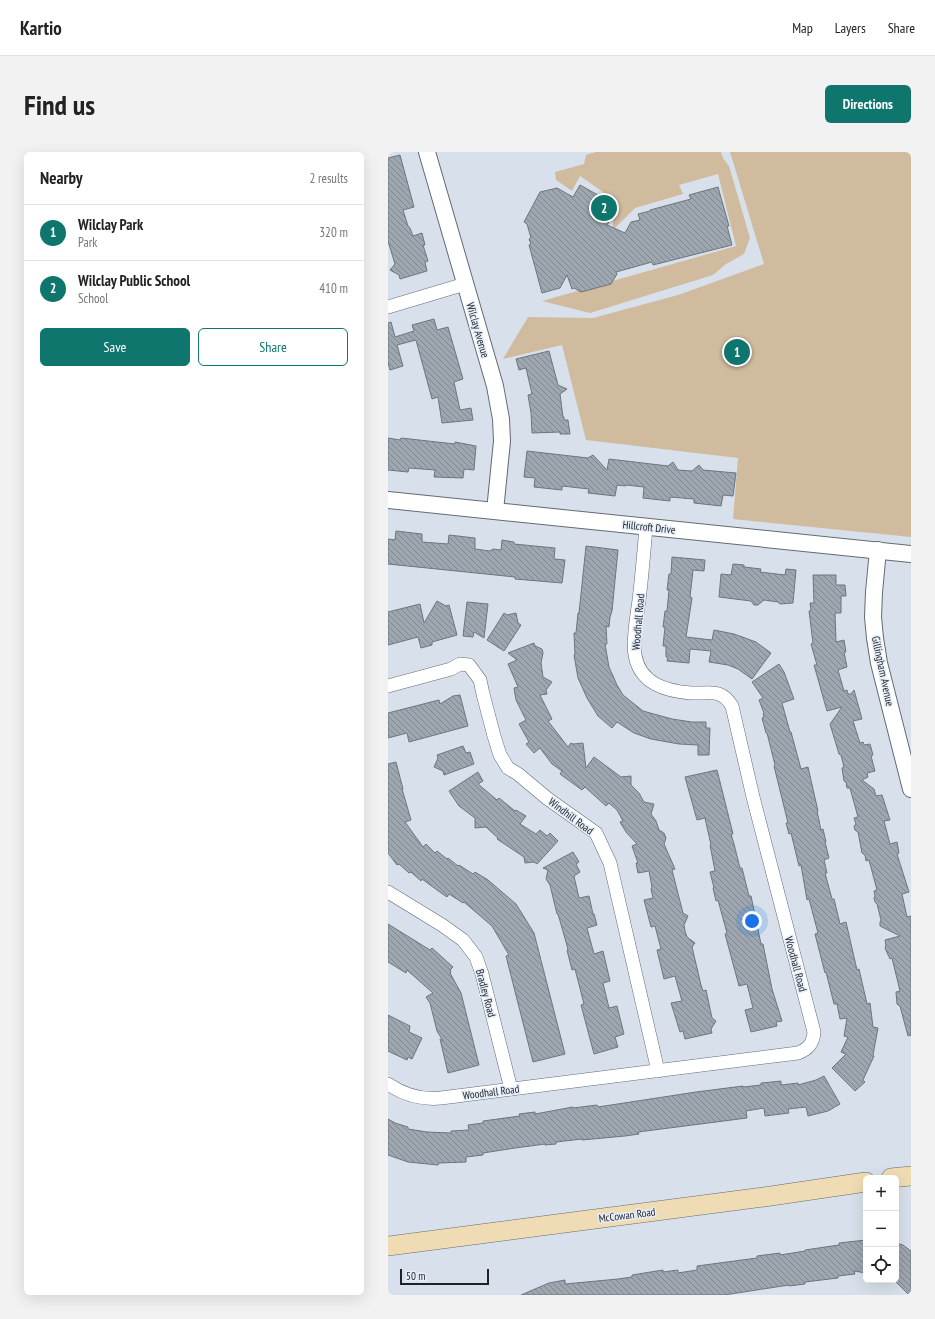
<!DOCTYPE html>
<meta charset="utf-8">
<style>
body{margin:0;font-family:"PT Sans Narrow",sans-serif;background:#f2f2f2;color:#222}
.controls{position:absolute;right:12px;bottom:12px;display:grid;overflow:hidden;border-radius:6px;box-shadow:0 4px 16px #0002}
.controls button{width:36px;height:36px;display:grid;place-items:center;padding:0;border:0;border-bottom:1px solid #e0e0e0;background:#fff;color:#222;font:20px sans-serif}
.scale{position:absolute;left:12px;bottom:10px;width:89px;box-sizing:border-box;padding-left:4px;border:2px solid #1f2226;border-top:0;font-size:11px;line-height:14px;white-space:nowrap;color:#1f2226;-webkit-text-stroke:3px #e6eef9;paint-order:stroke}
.you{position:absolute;left:364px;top:769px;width:14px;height:14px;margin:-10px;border:3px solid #fff;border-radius:50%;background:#1a73e8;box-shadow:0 0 0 6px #1a73e833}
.badge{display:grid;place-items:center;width:26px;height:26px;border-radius:50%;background:#0f766e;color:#fff;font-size:13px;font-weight:700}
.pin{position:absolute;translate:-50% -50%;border:2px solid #fff;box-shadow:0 1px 4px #0006}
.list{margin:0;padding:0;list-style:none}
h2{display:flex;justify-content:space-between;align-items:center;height:52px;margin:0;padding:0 16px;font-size:17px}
h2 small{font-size:13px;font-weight:400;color:#767676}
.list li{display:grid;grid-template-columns:26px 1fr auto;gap:12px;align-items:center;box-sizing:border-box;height:56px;padding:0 16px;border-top:1px solid #e0e0e0}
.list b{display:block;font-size:15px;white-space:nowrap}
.list p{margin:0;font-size:13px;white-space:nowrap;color:#767676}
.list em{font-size:13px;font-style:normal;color:#767676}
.actions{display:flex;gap:8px;padding:12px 16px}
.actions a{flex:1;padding:9px 0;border:1px solid #0f766e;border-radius:6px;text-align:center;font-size:14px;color:#0f766e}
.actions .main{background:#0f766e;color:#fff}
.icon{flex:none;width:22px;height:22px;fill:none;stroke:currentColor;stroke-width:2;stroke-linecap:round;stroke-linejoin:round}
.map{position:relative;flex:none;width:523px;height:1143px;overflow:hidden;border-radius:6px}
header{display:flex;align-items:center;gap:24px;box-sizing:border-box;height:56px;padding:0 20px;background:#fff;border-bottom:1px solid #e0e0e0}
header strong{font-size:19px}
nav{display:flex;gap:22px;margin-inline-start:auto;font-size:14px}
.intro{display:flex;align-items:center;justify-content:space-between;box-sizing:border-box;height:96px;padding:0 24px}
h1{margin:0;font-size:28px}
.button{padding:10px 18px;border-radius:6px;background:#0f766e;color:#fff;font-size:14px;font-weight:700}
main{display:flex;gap:24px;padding:0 24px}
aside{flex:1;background:#fff;border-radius:6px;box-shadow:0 4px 16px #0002}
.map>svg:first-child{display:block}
.park{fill:#d0bb9e}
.building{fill:url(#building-back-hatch);stroke:#6d757e}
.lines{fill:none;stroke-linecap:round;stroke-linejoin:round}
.minor-casing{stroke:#636a73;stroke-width:14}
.tertiary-casing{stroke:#636a73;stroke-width:18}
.secondary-casing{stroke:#636a73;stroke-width:20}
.minor{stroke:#fff;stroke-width:13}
.tertiary{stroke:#fff;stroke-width:16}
.secondary{stroke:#efdcb4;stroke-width:19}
.labels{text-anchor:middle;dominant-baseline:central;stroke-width:3;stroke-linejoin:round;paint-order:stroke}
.street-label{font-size:11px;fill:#1f2226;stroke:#e6eef9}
</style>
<header>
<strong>Kartio</strong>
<nav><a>Map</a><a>Layers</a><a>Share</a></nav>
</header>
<div class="intro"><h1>Find us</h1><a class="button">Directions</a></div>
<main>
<aside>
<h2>Nearby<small>2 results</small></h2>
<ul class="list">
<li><span class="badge">1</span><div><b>Wilclay Park</b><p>Park</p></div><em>320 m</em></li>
<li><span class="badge">2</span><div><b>Wilclay Public School</b><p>School</p></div><em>410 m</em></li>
</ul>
<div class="actions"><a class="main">Save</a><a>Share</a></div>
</aside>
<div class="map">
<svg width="523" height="1143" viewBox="0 0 523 1143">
<defs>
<pattern id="building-back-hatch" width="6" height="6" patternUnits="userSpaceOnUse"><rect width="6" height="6" fill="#9ea7b0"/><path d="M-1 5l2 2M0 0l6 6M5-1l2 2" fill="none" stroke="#80888f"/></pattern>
</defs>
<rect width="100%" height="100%" fill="#d8e1eb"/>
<!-- park -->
<g class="park">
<path d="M208 0H333L335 6 341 14 362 86 356 102 338 112 325 123 202 161 154 149 348 94 330 22 291 33 295 42 247 56 224 79 228 49 192 24 184 39 168 28 167 20 196 12 198 3Z"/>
<path d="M342 0H523V385L345 367 350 306 198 288 174 193 115 207 140 165 205 166 290 143 376 112Z"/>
</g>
<!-- building -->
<g class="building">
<path d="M12 3 26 55 15 58 20 74 22 76 25 84 34 81 37 93H35L40 109 37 110 39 119 12 127 11 123 2 118 7 112 0 89V6Z"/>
<path d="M192 33 226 52 219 65 222 68 219 73 237 81 243 70 252 68 250 62 262 59V58L303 47 301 43 330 35 341 74H339L344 93 265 113 264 110 228 120 229 122 223 132 193 140 186 136 184 137 179 123 172 136 154 141 141 93 143 92 141 87 143 86 139 72 136 70 152 40 169 36 185 45Z"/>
<path d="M46 167 49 178 60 175 75 227 66 230 72 258 83 256 85 268 54 271 50 245 44 247 28 188 9 193 15 214 2 218 0 211V171L3 170 7 185 26 179 24 173Z"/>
<path d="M161 199 170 233 179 237 172 242 175 265H176V268H180L182 282H172V280L144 281 143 261 140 243 144 242 138 216 131 218 128 207Z"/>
<path d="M0 286 12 288 13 286 67 292V290L88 294 86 318 76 317 75 326 46 325 47 318 21 316 20 320 0 318Z"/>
<path d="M139 299 200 306 205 303 219 318 221 307 280 314 285 310 290 318 304 319 311 313 315 318 348 321 345 344 335 343 333 354 306 351V347L282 345V349L255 346 256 335 238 333V334L229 333 227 344 200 341 201 337 174 334V338L146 335 147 326 136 325Z"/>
<path d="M8 379 34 382V390L60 392 61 383 87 386V397L102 399 105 397 113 398 114 388 126 390V392L167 396 166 407 177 408 174 431 127 427V425L0 412V387L7 388Z"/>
<path d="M198 394 230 398 224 459 222 465 221 475 218 474 219 492H217L221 515 229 533 235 543 255 559 284 567 304 570H318V576H322L321 603H310V593L291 592 263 587 246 581 229 570 224 576 210 564 199 546 190 526 186 503H187L186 481H188L190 461H191Z"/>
<path d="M284 405 317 408 316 419 305 418 302 445 304 446 298 485 324 488 326 478 346 482 368 490 383 501 364 527 350 517 340 513 321 510 323 499 302 497 301 511 279 509 280 505H278V494H275L277 475H275L277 459H279L281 438H279L281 422H283Z"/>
<path d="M345 412 356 413V415L373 417 372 420 397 423 398 417 408 418 405 451 392 452 390 450 376 448 370 453H366L363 449 331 445 333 422 343 423Z"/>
<path d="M425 423H448V433H457L458 444H453V461H447L448 490 456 488 458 500H456L459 515 450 518 456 539 459 538 460 542H463L466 538 471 556 474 567 465 569 472 591 475 590 476 593 482 592 485 603 483 604 487 619 479 621 480 625 474 628 486 637 488 644 494 643 502 668 496 669 502 692 509 690 511 701 509 702 521 740 514 742 519 765 523 764V883L520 884 512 854 509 852 508 840 512 839 504 806 502 807 497 796 498 793 497 788 512 784 492 774V770L493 768 489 752 487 750 486 746 487 744 486 739 489 738 481 708 478 709 477 703 474 701 470 680 467 678 466 674 468 672 466 666 470 665 462 636H459L458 630 456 629 454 616 456 615 453 603 451 602 442 572 454 555 439 559 426 513H429L423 492 425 491 421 459 423 458 422 451H426Z"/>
<path d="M49 449 58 454 61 453 69 483 44 490V493L33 496 30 485 0 493V460L32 452 36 471Z"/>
<path d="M79 450 100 452 96 486 86 480 85 485 75 484Z"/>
<path d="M116 461 119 463 128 461 130 471 133 473 116 499 99 488Z"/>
<path d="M146 491 147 494 154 497 155 501 153 511 155 525 164 530 158 538 159 542 152 543 164 567 160 569 180 595 183 591 185 592 195 591 198 616 206 605 233 625 243 624V633L251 641 256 650 266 652 263 662 268 669 271 678 276 681 278 686 276 692 287 717 284 718 295 761 300 764 296 773 297 779 299 785 307 791 304 795 313 833 315 839 318 838 324 866 328 869 323 877 324 881 297 887 295 879 292 880 283 851 294 849 287 824 276 827 269 798 273 797 267 774 263 775 256 748 265 746 263 737 264 735 261 719 250 721 248 711H250L244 694 249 692 238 680 232 670 235 669 229 658 221 651 218 654 197 635 194 638 172 622 174 619 164 612 152 596 146 601 138 592 141 590 131 572 138 568 128 548 126 536 130 535 120 512 129 508 120 501Z"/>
<path d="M391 512 396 520 406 547 394 551 402 580H403L413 617 420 615 430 659H429L433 678 435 677 438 690H437L441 706 436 708 439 721H437L444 747H446L452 772 458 770 469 818 471 817 479 852 482 851 485 875 490 876 485 903 486 904 475 928 477 930 467 939 444 916 458 902 453 900 460 885 456 884 459 866 452 867 449 852H446L438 820 437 821 427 782 430 781 421 747 419 748 413 713 411 714 403 681 401 682 398 671H400L386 614 387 613 379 581H378L374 566 376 565 375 562 376 561 371 548 375 546 364 530Z"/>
<path d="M72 543 80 574 21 590 19 581 0 586V561L51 548 52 552 65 544Z"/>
<path d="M75 594 78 601 82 600 86 612 56 623 55 619 46 615 50 606 49 603Z"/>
<path d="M8 610 15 637H14L23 668 17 670 35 695 38 692 47 701 49 699 59 707 60 706 70 714 71 713 85 722 87 720 100 728 128 752 146 781 177 902 145 910 118 804 121 803 104 774 76 750 75 751 61 742 59 745 49 738 34 727 33 729 23 720 21 721 11 712 9 713 0 701V612Z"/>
<path d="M329 618 345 682H343L346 692 352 716H354L361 744H363L373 792H375L384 837 394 869 388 870 389 874 363 880 357 858 365 856 359 832 351 834 337 782 339 781 330 748 328 749 325 736H326L322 720 327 719 322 693H323L317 666 309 668 297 625Z"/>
<path d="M90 620 95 629 90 632 109 648 111 646 127 659 128 658 138 664 132 672 148 682 152 678 159 684 162 681 170 689 149 712 146 710 137 711 136 705 109 687 110 686 98 675 87 676V666L71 654 61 639Z"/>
<path d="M185 700 191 710 188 712 192 720 186 724 191 746 201 744 205 762H206L209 773 199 776 206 802 215 799 222 829 215 831 221 856 229 854 236 882 227 885 230 895 206 902 193 853 196 852 187 817 184 818 179 798 180 797 170 762H169L162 733 158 727 160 718 155 716Z"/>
<path d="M0 772 42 798 44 796 65 815 62 818 63 820 62 821 73 841 91 913 60 921 52 887 55 889 49 879 42 851 38 845 45 841 19 818 18 821 0 810Z"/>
<path d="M0 863 22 874 21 880 34 886 24 907 20 905 19 908 0 899Z"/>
<path d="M436 924 452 952 440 959 420 964 418 955 400 957 401 961 377 964 376 956 358 959 359 966 250 980 251 982 237 984 194 988V987L168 990V992L157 993V992L127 996 95 1001V1003L78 1005V1010L51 1011 50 1013 20 1010 0 1003V967L7 971 20 975V977L39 980 63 981V979L81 978 80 973 95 971V969L132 964 131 962 147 960V962L185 955V956L209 953 210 955 308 940 355 934V935L373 933V931L384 930 393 929V933L410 931V933L428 928Z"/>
<path d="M478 1088V1121L466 1119 467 1122 450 1124V1126L417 1130V1132L401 1134V1133L336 1143H133L161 1131 177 1128V1132L230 1127 244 1125V1123L275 1118V1120L290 1118V1121L309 1118V1114L369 1106V1104L392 1101V1103L417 1099V1098L451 1093V1091Z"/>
<path d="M508 1091 515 1093 523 1099V1143H521L508 1130Z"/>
</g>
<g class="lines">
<defs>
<g id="minor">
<path d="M0 155 77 132"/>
<path d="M0 534 63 517 72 512 81 513 92 528 95 542 106 584 112 603 120 616 130 622 160 647 208 681 222 711 270 919"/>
<path d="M0 740 54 773 75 788 88 805 94 822 123 937"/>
<path d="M0 932C16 943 33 948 53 946L410 901C420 897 425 892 426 880L365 645 344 554C333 536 322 542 303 541 278 539 252 532 247 503 244 489 249 464 251 448 254 424 256 399 258 375"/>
</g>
<g id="tertiary">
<path d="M39 0 107 234 113 267 114 289 107 359"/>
<path d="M0 348 523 402"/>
<path d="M490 398 486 440 485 465 487 486 491 511 523 637"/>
</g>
<g id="secondary">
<path d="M503 1026 523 1024"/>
<path d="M0 1094 376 1045 478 1030"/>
</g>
</defs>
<!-- minor casing -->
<use href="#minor" class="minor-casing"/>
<!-- tertiary casing -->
<use href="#tertiary" class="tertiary-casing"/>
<!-- secondary casing -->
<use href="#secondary" class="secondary-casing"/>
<!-- minor -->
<use href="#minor" class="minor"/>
<!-- tertiary -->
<use href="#tertiary" class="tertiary"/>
<!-- secondary -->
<use href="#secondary" class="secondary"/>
</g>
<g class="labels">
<!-- street labels -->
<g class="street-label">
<text transform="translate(90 178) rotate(74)">Wilclay Avenue</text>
<text transform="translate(261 375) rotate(6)">Hillcroft Drive</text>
<text transform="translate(250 470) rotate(-85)">Woodhall Road</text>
<text transform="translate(495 519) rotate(78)">Gillingham Avenue</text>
<text transform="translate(183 664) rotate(37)">Windhill Road</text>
<text transform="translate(408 812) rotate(75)">Woodhall Road</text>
<text transform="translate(98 841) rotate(75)">Bradley Road</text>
<text transform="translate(103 940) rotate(-7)">Woodhall Road</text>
<text transform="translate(239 1063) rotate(-7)">McCowan Road</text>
</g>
</g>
</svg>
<div class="controls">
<button>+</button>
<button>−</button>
<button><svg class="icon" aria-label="locate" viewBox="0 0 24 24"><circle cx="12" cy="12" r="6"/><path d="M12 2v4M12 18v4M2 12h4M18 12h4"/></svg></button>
</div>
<div class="scale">50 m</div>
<div class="you"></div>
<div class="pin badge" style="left:349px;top:200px">1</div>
<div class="pin badge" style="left:216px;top:56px">2</div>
</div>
</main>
